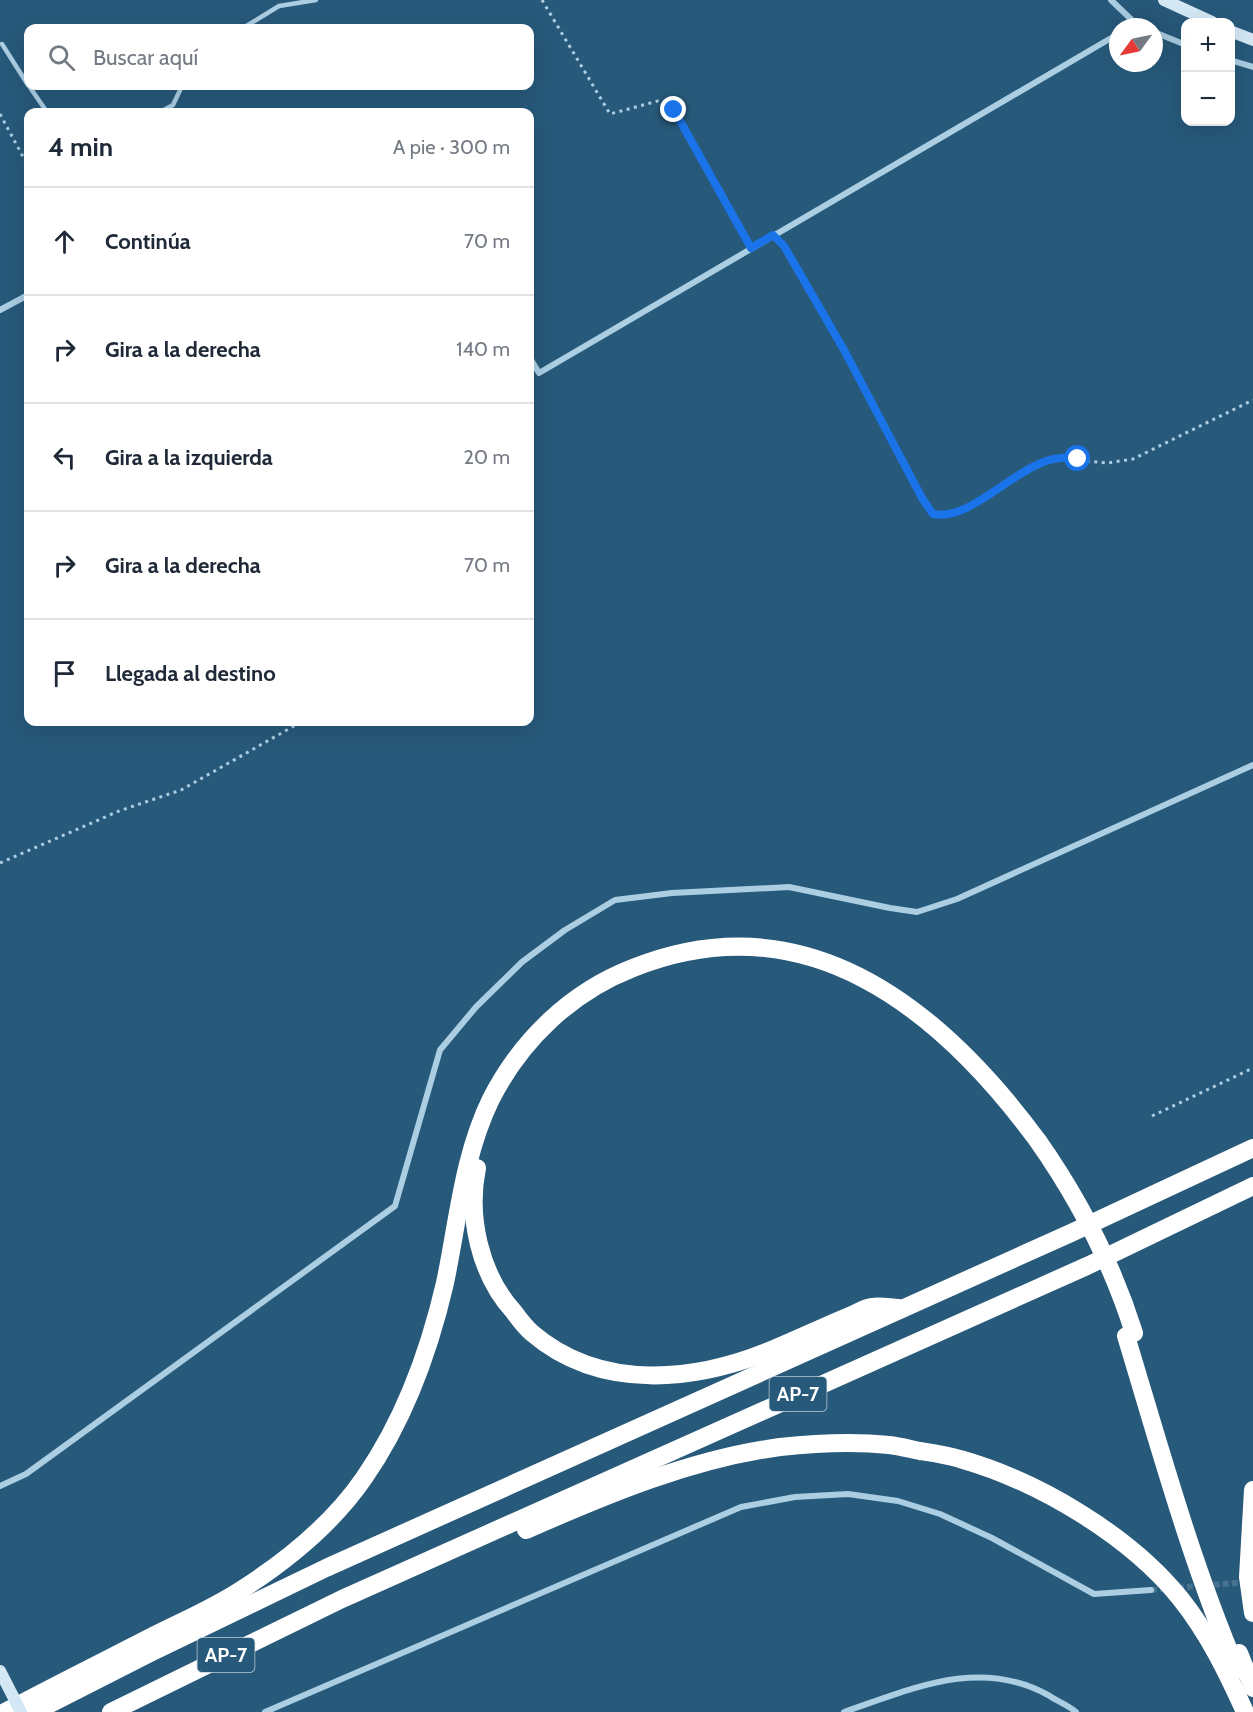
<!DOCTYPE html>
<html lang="es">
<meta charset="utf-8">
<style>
body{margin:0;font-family:Cabin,sans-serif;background:#f2f2f3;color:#1f2937}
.controls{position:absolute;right:18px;top:18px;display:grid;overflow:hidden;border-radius:12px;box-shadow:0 6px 24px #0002}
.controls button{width:54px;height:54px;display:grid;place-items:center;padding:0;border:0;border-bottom:2px solid #e0e1e3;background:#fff;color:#1f2937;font:30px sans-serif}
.compass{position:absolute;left:1109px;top:18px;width:54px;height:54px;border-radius:50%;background:#fff;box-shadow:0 6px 24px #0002;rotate:237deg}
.stop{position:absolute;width:18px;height:18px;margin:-14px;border:4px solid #1a73e8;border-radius:50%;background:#fff}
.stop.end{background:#1a73e8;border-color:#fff;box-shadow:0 2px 6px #0008}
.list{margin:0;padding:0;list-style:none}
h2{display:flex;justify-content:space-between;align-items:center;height:78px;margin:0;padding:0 24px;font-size:26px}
h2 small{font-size:20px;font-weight:400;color:#747a83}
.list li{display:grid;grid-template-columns:39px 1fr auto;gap:18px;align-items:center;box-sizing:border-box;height:108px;padding:0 24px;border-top:2px solid #e0e1e3}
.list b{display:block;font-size:22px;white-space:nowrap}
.list em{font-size:20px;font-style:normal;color:#747a83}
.icon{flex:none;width:33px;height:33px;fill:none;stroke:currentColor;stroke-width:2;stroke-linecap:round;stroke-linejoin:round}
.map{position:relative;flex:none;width:1253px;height:1712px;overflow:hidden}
.search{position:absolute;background:#fff;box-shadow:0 6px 24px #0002;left:24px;top:24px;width:510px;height:66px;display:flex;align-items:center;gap:15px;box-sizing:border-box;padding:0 21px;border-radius:12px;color:#747a83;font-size:22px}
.panel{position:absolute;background:#fff;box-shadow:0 6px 24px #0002;left:24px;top:108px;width:510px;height:618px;border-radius:12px}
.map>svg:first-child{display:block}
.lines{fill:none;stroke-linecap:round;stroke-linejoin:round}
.street-tunnel{stroke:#47728e;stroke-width:6;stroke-dasharray:6 3;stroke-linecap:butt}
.path{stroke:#abcee3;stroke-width:3;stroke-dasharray:3 4.5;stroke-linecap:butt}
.lane{stroke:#abcee3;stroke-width:4.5}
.street{stroke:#abcee3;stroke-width:6}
.secondary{stroke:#d3e7f4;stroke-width:12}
.highway{stroke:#fff;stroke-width:18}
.secondary-bridge{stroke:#d3e7f4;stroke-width:12}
.highway-bridge{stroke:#fff;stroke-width:18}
.route{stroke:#1a73e8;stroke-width:8}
.labels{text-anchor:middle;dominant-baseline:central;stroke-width:5;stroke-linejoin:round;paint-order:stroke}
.shield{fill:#27597a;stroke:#becdd7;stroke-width:1.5}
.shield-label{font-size:20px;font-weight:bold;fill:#fff}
</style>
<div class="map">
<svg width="1253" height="1712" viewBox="0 0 1253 1712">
<rect width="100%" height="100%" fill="#27597a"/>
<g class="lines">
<!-- street-tunnel -->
<path class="street-tunnel" d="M1151 1590 1246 1582"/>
<!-- path -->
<g class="path">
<path d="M542 0 610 114 658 101 674 110 747 241"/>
<path d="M0 114 28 166"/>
<path d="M780 243 844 350 922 498 933 514 945 516 976 502 1037 465 1059 458 1107 463 1133 459 1253 400"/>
<path d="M0 863 119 811 181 790 301 722"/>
<path d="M1152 1116 1253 1068"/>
</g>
<!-- lane -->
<g class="lane">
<path d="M243 28 279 6 316 0"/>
<path d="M2 44 28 85"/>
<path d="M29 86 47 112"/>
<path d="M160 112 173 105 182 86"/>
</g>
<!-- street -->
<g class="street">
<path d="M1111 0 1137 25 1143 27"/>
<path d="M1154 32 1186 45"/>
<path d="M1230 60 1253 67"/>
<path d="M0 310 28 295"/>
<path d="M530 358 539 373 1118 34"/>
<path d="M0 1486 26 1474 395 1206 440 1050 476 1007 522 962 565 930 615 900 672 893 789 887 890 908 917 912 957 899 1253 765"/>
<path d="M265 1712 741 1507 795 1497 848 1494 898 1501 940 1514 992 1538 1094 1594 1151 1590"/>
<path d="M844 1712C912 1689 979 1657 1048 1695 1057 1701 1068 1705 1076 1712"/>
</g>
<!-- secondary -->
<g class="secondary">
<path d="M1164 0 1212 22"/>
<path d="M1230 31 1253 40"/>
</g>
<!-- highway -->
<g class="highway">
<path d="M477 1168C467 1217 480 1275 514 1312 519 1319 525 1327 532 1333 601 1392 697 1382 776 1348 800 1338 823 1327 847 1317 855 1314 864 1308 872 1307 881 1305 891 1308 899 1308"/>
<path d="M1126 1336C1160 1448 1191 1562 1237 1670"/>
<path d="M1253 1490 1248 1577 1253 1613"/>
<path d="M526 1530C608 1494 691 1459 780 1447 816 1443 853 1441 889 1445 899 1446 910 1449 920 1451 933 1453 947 1455 960 1459 1038 1481 1129 1535 1180 1598 1208 1633 1227 1672 1245 1712"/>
<path d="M1239 1653 1253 1688"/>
<path d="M5 1712C52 1687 100 1663 147 1639 178 1623 212 1609 241 1590 288 1560 333 1523 364 1478 405 1419 429 1352 445 1283 458 1221 463 1156 491 1099 521 1040 571 992 633 968 806 899 940 1008 1038 1141"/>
<path d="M34 1712 150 1653 326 1568 1071 1233 1253 1148"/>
<path d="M111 1712 342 1599 1087 1266 1253 1186"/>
</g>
<!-- secondary-bridge -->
<path class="secondary-bridge" d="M0 1671 21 1712"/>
<!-- highway-bridge -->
<path class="highway-bridge" d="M1038 1141C1080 1201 1112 1263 1134 1333"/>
</g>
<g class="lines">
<!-- route -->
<path class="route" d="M674 110 751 248 773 235 784 246 844 350 922 498 933 514C973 522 1019 461 1060 458 1066 457 1073 459 1078 459"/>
</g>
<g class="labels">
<!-- shield labels -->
<g class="shield">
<rect x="769.5" y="1377" width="57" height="34" rx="4.5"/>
<rect x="197.5" y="1638" width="57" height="34" rx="4.5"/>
</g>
<g class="shield-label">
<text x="798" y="1394">AP-7</text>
<text x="226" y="1655">AP-7</text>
</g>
</g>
</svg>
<div class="controls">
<button>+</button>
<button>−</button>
</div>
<svg class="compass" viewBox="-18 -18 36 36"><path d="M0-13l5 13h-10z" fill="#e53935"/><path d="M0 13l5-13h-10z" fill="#747a83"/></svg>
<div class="stop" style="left:1078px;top:459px"></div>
<div class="stop end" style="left:674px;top:110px"></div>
<div class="search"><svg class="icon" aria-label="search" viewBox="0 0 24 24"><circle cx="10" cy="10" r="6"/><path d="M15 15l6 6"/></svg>Buscar aquí</div>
<section class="panel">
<h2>4 min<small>A pie · 300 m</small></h2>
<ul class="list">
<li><svg class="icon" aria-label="ahead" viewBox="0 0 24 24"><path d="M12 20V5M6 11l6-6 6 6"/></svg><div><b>Continúa</b></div><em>70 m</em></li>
<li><svg class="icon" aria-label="right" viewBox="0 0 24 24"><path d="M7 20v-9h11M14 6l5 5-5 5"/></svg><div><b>Gira a la derecha</b></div><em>140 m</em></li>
<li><svg class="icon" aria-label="left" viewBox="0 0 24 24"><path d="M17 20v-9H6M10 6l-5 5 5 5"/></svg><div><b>Gira a la izquierda</b></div><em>20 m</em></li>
<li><svg class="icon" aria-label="right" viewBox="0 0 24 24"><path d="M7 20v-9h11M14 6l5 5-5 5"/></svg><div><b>Gira a la derecha</b></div><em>70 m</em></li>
<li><svg class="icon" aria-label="arrive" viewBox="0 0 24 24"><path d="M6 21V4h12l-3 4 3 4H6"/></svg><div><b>Llegada al destino</b></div></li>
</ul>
</section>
</div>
